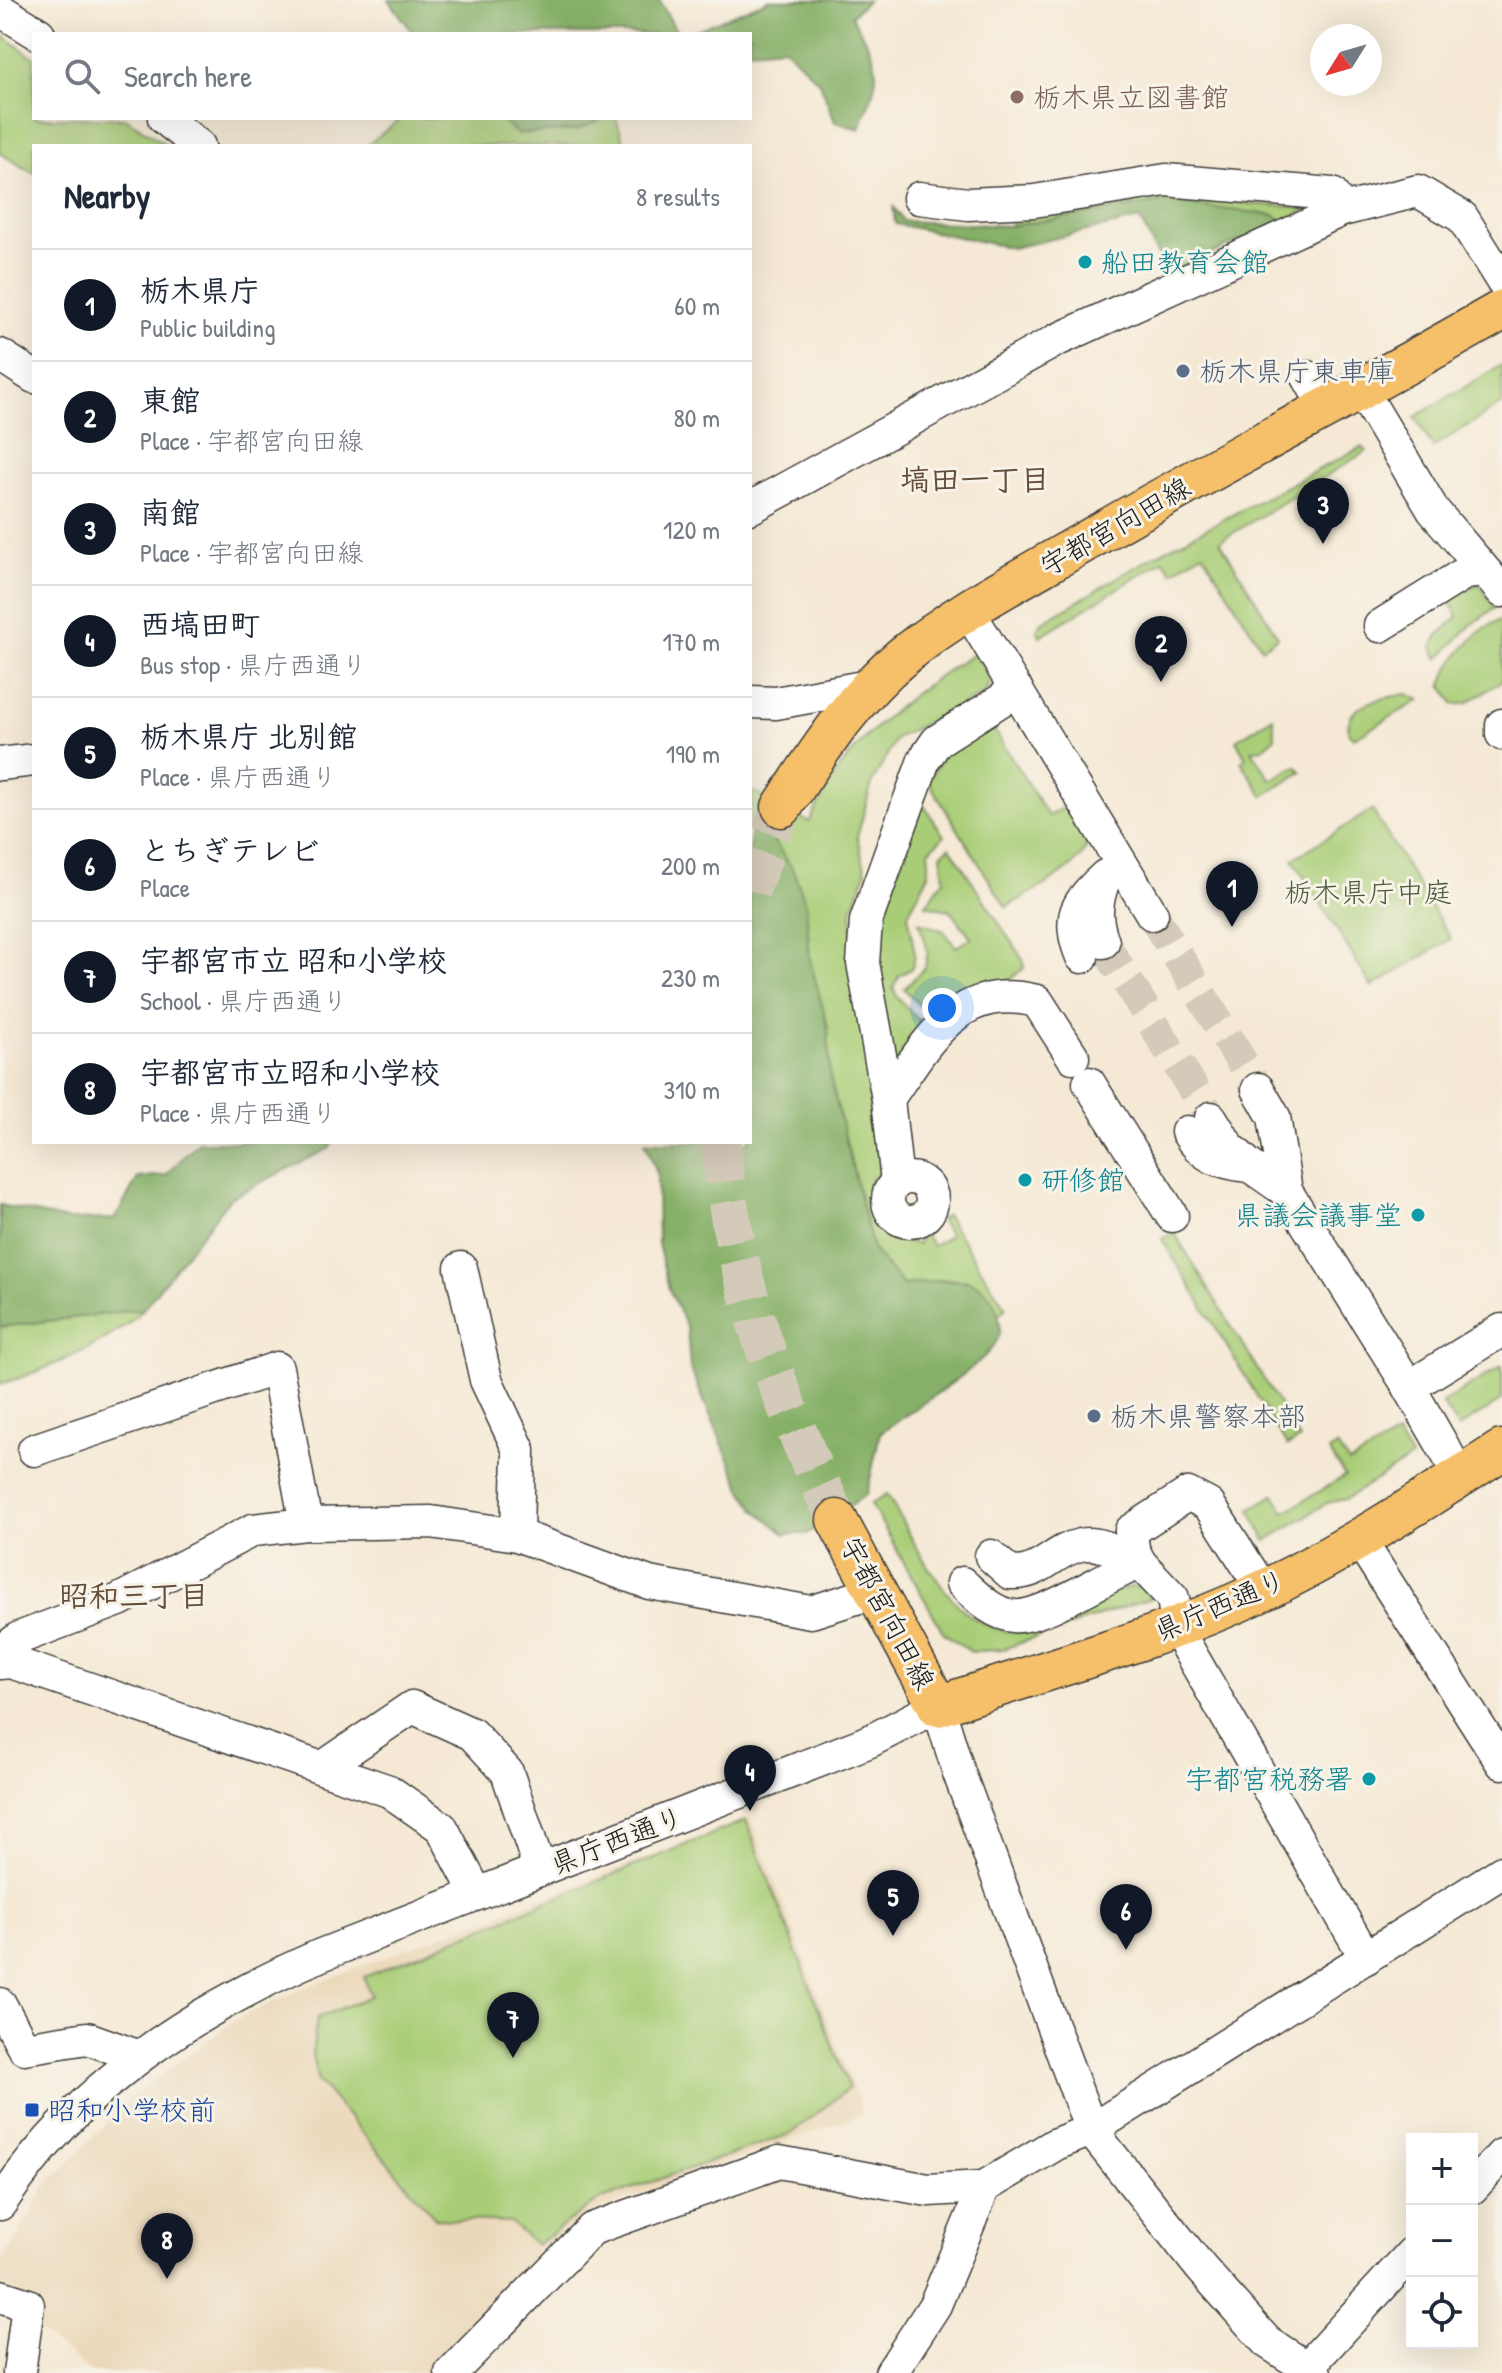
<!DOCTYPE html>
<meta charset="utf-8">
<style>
body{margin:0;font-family:"Patrick Hand","Klee One",sans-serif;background:#f2f2f3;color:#1f2937}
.controls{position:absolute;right:24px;bottom:24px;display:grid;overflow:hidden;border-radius:0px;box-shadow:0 8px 32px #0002}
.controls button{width:72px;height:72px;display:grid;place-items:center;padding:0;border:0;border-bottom:2px solid #e0e1e3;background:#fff;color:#1f2937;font:40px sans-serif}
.compass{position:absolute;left:1310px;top:24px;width:72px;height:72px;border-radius:50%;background:#fff;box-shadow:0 8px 32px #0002;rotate:233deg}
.you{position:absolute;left:942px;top:1008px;width:28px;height:28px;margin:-20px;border:6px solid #fff;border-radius:50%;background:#1a73e8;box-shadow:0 0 0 12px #1a73e833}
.badge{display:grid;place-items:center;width:52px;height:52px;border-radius:50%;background:#111827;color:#fff;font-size:26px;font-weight:700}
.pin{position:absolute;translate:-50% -66px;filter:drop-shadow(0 2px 4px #0008)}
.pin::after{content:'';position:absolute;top:42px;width:28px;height:24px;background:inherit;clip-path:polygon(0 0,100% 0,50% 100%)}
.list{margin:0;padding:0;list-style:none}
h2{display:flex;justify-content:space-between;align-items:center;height:104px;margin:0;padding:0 32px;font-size:34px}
h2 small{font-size:26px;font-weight:400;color:#747a83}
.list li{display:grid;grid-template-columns:52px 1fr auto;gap:24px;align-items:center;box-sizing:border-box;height:112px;padding:0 32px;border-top:2px solid #e0e1e3}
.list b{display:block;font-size:30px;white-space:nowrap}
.list p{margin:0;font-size:26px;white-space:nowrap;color:#747a83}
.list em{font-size:26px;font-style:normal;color:#747a83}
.icon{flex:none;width:44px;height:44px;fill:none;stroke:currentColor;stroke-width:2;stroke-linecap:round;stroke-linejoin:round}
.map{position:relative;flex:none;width:1502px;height:2373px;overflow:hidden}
.search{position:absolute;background:#fff;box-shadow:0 8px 32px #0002;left:32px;top:32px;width:720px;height:88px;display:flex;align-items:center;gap:20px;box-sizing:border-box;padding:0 28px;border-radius:0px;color:#747a83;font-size:30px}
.panel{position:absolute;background:#fff;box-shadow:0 8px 32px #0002;left:32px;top:144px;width:720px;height:1000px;border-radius:0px}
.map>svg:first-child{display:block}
.built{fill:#ebd8ba}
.green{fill:#a9cd76;stroke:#627449;stroke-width:2}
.forest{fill:#86b067;stroke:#516642;stroke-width:2}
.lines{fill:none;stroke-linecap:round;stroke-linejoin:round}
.minor-tunnel{stroke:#d4cab9;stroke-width:32;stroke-dasharray:32 16;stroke-linecap:butt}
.major-tunnel{stroke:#d4cab9;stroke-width:40;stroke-dasharray:40 20;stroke-linecap:butt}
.minor-casing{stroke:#3d3b38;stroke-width:35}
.major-casing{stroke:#3d3b38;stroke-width:43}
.minor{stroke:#fff;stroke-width:32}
.major{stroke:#f6c06b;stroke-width:40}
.education-dot{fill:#8d6e63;stroke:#f7f3e8;stroke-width:3}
.culture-dot{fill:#0f9aa8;stroke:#f7f3e8;stroke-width:3}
.service-dot{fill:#5c6f8a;stroke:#f7f3e8;stroke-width:3}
.transit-dot{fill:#1a4fb4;stroke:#f7f3e8;stroke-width:3}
.labels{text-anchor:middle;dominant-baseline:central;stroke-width:6;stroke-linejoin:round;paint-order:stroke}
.education-label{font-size:28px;fill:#785e54;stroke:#f7f3e8;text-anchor:start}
.culture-label{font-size:28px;fill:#0d838f;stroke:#f7f3e8;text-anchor:start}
.service-label{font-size:28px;fill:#4e5e75;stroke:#f7f3e8;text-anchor:start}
.street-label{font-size:28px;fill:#1c1c1c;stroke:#f7f3e8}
.park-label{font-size:28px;fill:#4d5a3c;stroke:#f7f3e8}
.transit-label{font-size:28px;fill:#164399;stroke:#f7f3e8;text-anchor:start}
.neighbourhood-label{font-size:30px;font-weight:bold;fill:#634c39;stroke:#f7f3e8}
</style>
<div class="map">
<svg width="1502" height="2373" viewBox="0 0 1502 2373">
<rect width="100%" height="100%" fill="#f7f3e8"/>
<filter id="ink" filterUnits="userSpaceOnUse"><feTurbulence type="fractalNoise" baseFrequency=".0125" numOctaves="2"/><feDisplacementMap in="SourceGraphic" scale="16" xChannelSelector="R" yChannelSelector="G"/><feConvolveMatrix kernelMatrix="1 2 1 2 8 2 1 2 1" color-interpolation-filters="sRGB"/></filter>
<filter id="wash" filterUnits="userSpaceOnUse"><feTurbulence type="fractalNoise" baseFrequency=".006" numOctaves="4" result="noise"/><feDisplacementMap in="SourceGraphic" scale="32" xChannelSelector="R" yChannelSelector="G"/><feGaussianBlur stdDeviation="1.8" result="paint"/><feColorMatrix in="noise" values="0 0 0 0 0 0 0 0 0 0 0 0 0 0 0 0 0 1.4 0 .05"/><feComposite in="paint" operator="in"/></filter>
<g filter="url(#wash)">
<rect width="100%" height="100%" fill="#f5e9d5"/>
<!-- built -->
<path class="built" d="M751 1818 863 2114 602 2208 542 2245 495 2308 425 2373H92L37 2329 0 2286V2266L45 2187 130 2098 237 2019 306 1987Z"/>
<!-- green -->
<g class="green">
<path d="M0 33 34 58V118H125L168 146H34V174L0 153Z"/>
<path d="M402 118H616L625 146H366Z"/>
<path d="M1155 197 1311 208 1284 221 1163 202 1010 226 1013 219Z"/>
<path d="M1502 365V404L1433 447 1415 417Z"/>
<path d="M1362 447 1367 451 1220 541 1278 637 1262 648 1203 553 1172 572 1164 560 1040 636 1037 630 1041 623 1157 554Z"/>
<path d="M1479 584 1495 608 1471 625 1438 659 1432 647 1438 635 1458 617 1446 596Z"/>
<path d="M1502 620V681L1465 704H1454L1442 684C1449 662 1478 626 1502 620Z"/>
<path d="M976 653 990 677 986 693 896 738 872 783 857 837 866 872 852 910V966L886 1168 870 1181 874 1211 895 1239 918 1244 922 1231 933 1246 950 1235 940 1220 946 1215 1006 1308 974 1339 891 1298 830 1174 750 824 753 791 809 822C817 808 824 792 832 779 863 731 927 680 976 653Z"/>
<path d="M1407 694 1420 700 1354 738 1349 734C1342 702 1385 698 1407 694Z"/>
<path d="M1273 717 1275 738 1262 749 1252 750 1271 780 1296 766 1302 772 1263 796 1241 761 1246 758 1236 740Z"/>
<path d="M991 725 1048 816 1068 805C1074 814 1085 826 1087 837 1092 865 1027 894 1006 907L928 781 944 755Z"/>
<path d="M921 801 944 836 929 851V874L908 914 915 955 912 968 899 976 893 987 897 997 926 1028 892 1068 874 942Z"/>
<path d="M1372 810 1451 939 1372 987 1293 859Z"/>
<path d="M950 847 1023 960 1024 968 1004 984 932 1019 904 989 925 967 928 952 919 922 944 931 956 947 972 938 949 910 926 905 944 879 941 854Z"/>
<path d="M1174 1232 1300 1439 1287 1446 1162 1239Z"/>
<path d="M143 1309C116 1341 41 1372 0 1384V1327Z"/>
<path d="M1502 1366V1400L1458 1428 1442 1403Z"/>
<path d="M1397 1435 1411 1458 1346 1499 1327 1503 1266 1541 1250 1509 1274 1495 1285 1512 1345 1476 1329 1451 1337 1446 1349 1463Z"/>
<path d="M887 1494C930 1569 971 1675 1077 1614 1098 1602 1119 1583 1143 1587L1151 1598 1003 1649 971 1652 943 1632 871 1504Z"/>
<path d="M746 1820 849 2088 790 2134 599 2200 536 2245 510 2222 436 2219 318 2081 312 2055 317 2018 371 1996 364 1977Z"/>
</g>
<!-- forest -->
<g class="forest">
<path d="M389 0H659L678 34H414Z"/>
<path d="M769 0H868L851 16C884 69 882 72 859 129L835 122 820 83 784 47 750 50V34H687Z"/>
<path d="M499 118H605L576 130 517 134Z"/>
<path d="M1163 202 1274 215 1284 221 1167 274 1140 219 1012 248 895 224 893 206 903 221 1010 226Z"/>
<path d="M750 824 763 826 792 868 806 903 810 960 828 1027 830 1076 873 1250 903 1285C935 1283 979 1266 995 1306 999 1316 1002 1326 999 1336 991 1363 905 1414 880 1433L867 1494 807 1534H785L755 1509 741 1487 690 1368 687 1329 669 1289 658 1244 657 1173 645 1142H750Z"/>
<path d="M198 1142H332L330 1148 230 1198 143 1309 0 1327V1205L67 1220 115 1219 138 1178 166 1175Z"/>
</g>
</g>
<g filter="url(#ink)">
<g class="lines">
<!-- minor-tunnel -->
<g class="minor-tunnel">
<path d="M1152 914 1258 1089"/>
<path d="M1103 942 1211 1118"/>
</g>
<!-- major-tunnel -->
<g class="major-tunnel">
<path d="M750 890 782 807"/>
<path d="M721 1142C730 1275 780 1400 837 1520"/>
</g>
<defs>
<g id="minor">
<path d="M0 10 39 34"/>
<path d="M164 118 199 146"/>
<path d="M919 198 968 204 1034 201 1166 180 1332 194 1342 210"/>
<path d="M0 355 34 377"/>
<path d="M1308 377 1327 410"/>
<path d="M1362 391 1433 510 1502 591"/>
<path d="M750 508 1057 340 1342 210 1418 191 1462 217 1502 281"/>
<path d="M968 610 1152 914"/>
<path d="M1380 626 1465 573 1484 571"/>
<path d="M750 702 776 703 874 685"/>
<path d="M1502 725V734"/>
<path d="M0 764 34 760"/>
<path d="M1103 942C1095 920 1095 905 1103 883"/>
<path d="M1082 957C1065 917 1077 902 1105 876"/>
<path d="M1089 1083 1172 1216"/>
<path d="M1258 1089 1274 1117 1286 1191"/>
<path d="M888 1099C927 1043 957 981 1037 1001L1073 1057"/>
<path d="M1211 1118 1228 1146 1250 1166 1286 1191 1409 1387"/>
<path d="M1187 1132C1202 1157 1219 1162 1247 1166"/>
<circle cx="910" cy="1200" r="22"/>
<path d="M897 1182 888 1099 863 963 866 921 924 760 937 741 1017 690"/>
<path d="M461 1268 486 1380 519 1450 517 1535"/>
<path d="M34 1450 277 1368 306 1524"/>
<path d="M1460 1476 1409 1387 1502 1330"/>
<path d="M1359 1539 1502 1763"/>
<path d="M991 1556 1010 1573C1042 1575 1052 1551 1080 1545 1100 1540 1123 1555 1140 1563"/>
<path d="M1140 1563 1133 1549 1131 1531 1188 1494 1209 1505 1263 1590"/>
<path d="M962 1583C977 1597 993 1614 1014 1616 1043 1619 1107 1574 1140 1563L1173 1598 1178 1632 1366 1958"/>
<path d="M0 1653 19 1638 119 1600 253 1530 306 1524 431 1522 517 1535 649 1583 811 1612 875 1592"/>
<path d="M0 1663 11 1662 389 1791 442 1828 477 1894"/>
<path d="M322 1768 412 1707 472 1734 507 1772 540 1870"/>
<path d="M0 2004 24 2048 87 2038 137 2056"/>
<path d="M1472 2188 1502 2155"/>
<path d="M0 2204C79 2084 192 2011 321 1955L870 1741 938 1706 959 1773 1091 2130 1201 2268 1267 2342 1315 2373"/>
<path d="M0 2296 28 2305 19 2373"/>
<path d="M451 2373 592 2229 779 2162 928 2190 984 2187"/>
<path d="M891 2373 935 2305 984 2187 1056 2144 1091 2130 1502 1872"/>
<path d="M1302 2373 1412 2253"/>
</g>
<g id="major">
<path d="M782 807C817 754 853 697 903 656 960 610 1025 577 1088 540 1225 461 1365 389 1502 310"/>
<path d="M837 1520 938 1706C1046 1670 1157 1640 1260 1592 1345 1552 1423 1500 1502 1450"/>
</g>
</defs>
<!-- minor casing -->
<use href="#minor" class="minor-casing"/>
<!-- major casing -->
<use href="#major" class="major-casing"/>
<!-- minor -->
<use href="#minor" class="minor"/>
<!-- major -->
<use href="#major" class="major"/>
</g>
</g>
<!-- markers -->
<circle class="education-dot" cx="1017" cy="97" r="8"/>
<g class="culture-dot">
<circle cx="1085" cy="262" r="8"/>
<circle cx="1025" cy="1180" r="8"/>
<circle cx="1418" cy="1215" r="8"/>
<circle cx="1369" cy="1779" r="8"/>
</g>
<g class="service-dot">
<circle cx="1183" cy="371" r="8"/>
<circle cx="1094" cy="1416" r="8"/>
</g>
<rect class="transit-dot" x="24" y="2102" width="16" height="16" rx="4"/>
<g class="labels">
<!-- education labels -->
<g class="education-label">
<text x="1033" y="97">栃木県立図書館</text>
</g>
<!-- culture labels -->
<g class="culture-label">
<text x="1101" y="262">船田教育会館</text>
<text x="1041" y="1180">研修館</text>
<text x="1402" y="1215" text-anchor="end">県議会議事堂</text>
<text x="1353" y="1779" text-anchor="end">宇都宮税務署</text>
</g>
<!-- service labels -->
<g class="service-label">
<text x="1199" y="371">栃木県庁東車庫</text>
<text x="1110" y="1416">栃木県警察本部</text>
</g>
<!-- street labels -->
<g class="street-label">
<text transform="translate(1115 526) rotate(-30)">宇都宮向田線</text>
<text transform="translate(1220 1605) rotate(-23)">県庁西通り</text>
<text transform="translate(888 1613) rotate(62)">宇都宮向田線</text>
<text transform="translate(617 1840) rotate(-21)">県庁西通り</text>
</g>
<!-- park labels -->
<g class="park-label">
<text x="1368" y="892">栃木県庁中庭</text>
</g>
<!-- transit labels -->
<g class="transit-label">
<text x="48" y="2110">昭和小学校前</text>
</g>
<!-- neighbourhood labels -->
<g class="neighbourhood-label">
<text x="975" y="479">塙田一丁目</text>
<text x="134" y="1595">昭和三丁目</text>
</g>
</g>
</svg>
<div class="controls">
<button>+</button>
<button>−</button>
<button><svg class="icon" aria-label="locate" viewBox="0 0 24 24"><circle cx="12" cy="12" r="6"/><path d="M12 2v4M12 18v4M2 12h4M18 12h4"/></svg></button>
</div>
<svg class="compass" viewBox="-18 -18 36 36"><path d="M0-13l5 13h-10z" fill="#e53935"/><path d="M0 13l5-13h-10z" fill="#747a83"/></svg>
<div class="you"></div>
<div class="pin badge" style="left:1232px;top:927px">1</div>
<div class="pin badge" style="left:1161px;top:682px">2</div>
<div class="pin badge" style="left:1323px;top:544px">3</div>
<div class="pin badge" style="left:750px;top:1811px">4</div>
<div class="pin badge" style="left:893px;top:1936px">5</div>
<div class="pin badge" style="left:1126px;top:1950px">6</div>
<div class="pin badge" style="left:513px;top:2058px">7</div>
<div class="pin badge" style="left:167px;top:2279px">8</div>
<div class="search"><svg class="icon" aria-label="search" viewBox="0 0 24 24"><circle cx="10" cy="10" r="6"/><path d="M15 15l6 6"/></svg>Search here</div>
<section class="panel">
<h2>Nearby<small>8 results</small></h2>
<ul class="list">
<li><span class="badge">1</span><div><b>栃木県庁</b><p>Public building</p></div><em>60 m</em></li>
<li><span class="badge">2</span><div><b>東館</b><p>Place · 宇都宮向田線</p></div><em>80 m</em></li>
<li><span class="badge">3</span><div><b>南館</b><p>Place · 宇都宮向田線</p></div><em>120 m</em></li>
<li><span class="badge">4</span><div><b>西塙田町</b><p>Bus stop · 県庁西通り</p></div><em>170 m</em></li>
<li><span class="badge">5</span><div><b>栃木県庁 北別館</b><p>Place · 県庁西通り</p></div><em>190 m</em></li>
<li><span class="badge">6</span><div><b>とちぎテレビ</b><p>Place</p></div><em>200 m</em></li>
<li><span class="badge">7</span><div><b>宇都宮市立 昭和小学校</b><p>School · 県庁西通り</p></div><em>230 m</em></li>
<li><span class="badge">8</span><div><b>宇都宮市立昭和小学校</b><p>Place · 県庁西通り</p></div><em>310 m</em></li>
</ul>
</section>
</div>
